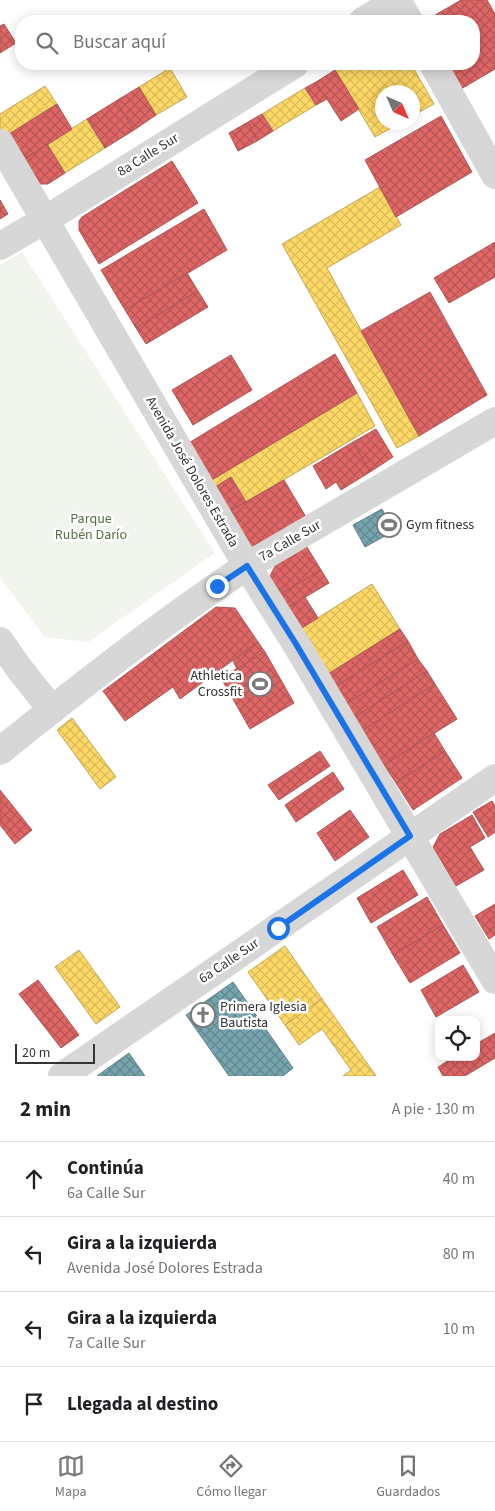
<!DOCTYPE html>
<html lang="es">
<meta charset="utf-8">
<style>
body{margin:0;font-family:"Source Sans 3",sans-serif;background:#f6f6f6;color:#202124}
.controls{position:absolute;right:15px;bottom:15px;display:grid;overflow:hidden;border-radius:10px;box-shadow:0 2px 12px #0003}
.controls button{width:45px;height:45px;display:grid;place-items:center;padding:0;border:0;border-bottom:1px solid #e0e0e0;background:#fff;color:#202124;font:25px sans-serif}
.compass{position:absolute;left:375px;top:85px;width:45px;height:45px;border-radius:50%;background:#fff;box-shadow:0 2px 12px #0003;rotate:135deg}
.scale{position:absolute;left:15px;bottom:12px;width:80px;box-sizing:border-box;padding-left:5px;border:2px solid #333;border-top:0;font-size:14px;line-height:18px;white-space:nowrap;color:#333;-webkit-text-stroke:4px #fff;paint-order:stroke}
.stop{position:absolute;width:15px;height:15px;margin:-11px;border:4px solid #1a73e8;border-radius:50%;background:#fff}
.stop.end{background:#1a73e8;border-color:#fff;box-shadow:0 1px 5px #0008}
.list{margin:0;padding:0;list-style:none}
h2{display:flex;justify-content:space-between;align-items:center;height:65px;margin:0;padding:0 20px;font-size:21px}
h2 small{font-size:16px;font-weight:400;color:#757577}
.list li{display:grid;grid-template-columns:32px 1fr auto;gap:15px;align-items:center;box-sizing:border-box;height:75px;padding:0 20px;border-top:1px solid #e0e0e0}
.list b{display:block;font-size:19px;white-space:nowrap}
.list p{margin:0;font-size:16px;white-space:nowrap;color:#757577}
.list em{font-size:16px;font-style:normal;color:#757577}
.icon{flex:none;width:28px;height:28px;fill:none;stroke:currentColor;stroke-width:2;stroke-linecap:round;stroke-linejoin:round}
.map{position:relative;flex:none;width:495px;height:1076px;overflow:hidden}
.search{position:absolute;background:#fff;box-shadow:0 2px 12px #0003;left:15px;right:15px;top:15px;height:55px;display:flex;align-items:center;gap:12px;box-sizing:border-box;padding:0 18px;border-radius:20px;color:#757577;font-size:19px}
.sheet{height:365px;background:#fff}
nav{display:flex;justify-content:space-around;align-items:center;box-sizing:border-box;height:70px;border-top:1px solid #e0e0e0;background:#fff;font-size:14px;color:#757577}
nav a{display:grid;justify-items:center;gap:2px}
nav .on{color:#7a7a7a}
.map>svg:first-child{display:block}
.park{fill:#f1f5ed}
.homes{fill:url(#homes-cross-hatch);stroke:#c2a757}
.shops{fill:url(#shops-cross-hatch);stroke:#ac5757}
.public{fill:url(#public-cross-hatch);stroke:#62838a}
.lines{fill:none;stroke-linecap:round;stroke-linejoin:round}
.minor{stroke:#d7d7d7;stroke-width:28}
.route{stroke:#1a73e8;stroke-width:6}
.labels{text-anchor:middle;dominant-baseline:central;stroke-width:5;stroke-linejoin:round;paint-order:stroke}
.street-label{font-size:14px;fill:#333;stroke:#fff}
.park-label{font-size:14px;fill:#56703f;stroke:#fff}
.poi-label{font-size:14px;fill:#333;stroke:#fff;text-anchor:start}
</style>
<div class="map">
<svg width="495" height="1076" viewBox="0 0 495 1076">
<defs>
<pattern id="homes-cross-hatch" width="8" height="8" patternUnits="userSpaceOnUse" patternTransform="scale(1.25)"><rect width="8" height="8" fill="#ffd966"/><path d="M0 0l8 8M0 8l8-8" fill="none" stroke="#dbbb59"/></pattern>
<pattern id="shops-cross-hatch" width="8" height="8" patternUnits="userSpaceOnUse" patternTransform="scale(1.25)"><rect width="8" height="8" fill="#e06666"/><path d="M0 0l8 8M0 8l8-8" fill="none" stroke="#b65555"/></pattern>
<pattern id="public-cross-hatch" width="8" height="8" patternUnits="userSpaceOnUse" patternTransform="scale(1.25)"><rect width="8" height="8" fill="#76a5af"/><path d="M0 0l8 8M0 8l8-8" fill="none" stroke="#61878f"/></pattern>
</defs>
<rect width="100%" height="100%" fill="#fff"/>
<!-- park -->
<path class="park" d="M22 252 215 553 88 642 45 637 0 578V265Z"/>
<!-- homes -->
<g class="homes">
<path d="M346 64H411L434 104 412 116V92H382V122H402L375 137 335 70Z"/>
<path d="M170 68 187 97 156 115 139 87Z"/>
<path d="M45 86 57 104 6 136 0 127V114Z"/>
<path d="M305 88 316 105 273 131 262 114Z"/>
<path d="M87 119 105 148 65 173 47 144Z"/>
<path d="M380 187 401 225 327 268 419 436 397 448 282 244Z"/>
<path d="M357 393 375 426 246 502 231 477 209 491 205 484Z"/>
<path d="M372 584 400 629 328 674 300 629Z"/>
<path d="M72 718 116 777 100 789 57 730Z"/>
<path d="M285 946 322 999 285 1025 248 972Z"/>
<path d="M79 950 120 1007 96 1024 55 967Z"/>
<path d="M322 999 376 1076H343L351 1070 322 1029 299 1045 285 1025Z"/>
</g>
<!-- shops -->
<g class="shops">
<path d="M461 0H487L495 14V69L456 92 440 64H474V21H425Z"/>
<path d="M4 24 16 43 0 53V26Z"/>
<path d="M335 70 359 109 341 121 316 82Z"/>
<path d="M316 82 327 99 316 105 305 88Z"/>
<path d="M139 87 156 115 134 130 116 101Z"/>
<path d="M116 101 134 130 105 148 87 119Z"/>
<path d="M57 104 72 129 22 161 6 136Z"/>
<path d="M262 114 273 131 257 141 248 122Z"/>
<path d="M441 116 472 172 396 217 365 160Z"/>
<path d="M248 122 257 141 238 151 229 133Z"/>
<path d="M47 144 65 173 48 184H37L22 161Z"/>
<path d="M172 161 198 203 99 264 79 230V221L82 217Z"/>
<path d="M0 200 8 214 0 219Z"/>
<path d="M204 209 227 250 125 310 101 270Z"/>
<path d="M495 242V277L449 303 434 278Z"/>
<path d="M187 273 198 291 136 328 125 310Z"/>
<path d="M198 291 208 307 146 344 136 328Z"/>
<path d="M430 292 487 395 419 436 361 331Z"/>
<path d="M335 354 357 393 205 484 182 447Z"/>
<path d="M231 355 252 390 193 425 172 390Z"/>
<path d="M376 429 393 457 370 472 353 442Z"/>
<path d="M353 442 370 472 341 490 336 482 326 489 313 466Z"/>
<path d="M231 477 246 502 223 515 209 491Z"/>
<path d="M284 480 306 517 251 548 223 515Z"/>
<path d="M307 547 321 570 279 595 269 578 275 566Z"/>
<path d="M321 570 329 583 287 608 279 595Z"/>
<path d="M305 597 318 618 300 629 287 608Z"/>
<path d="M216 607 235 608 258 642 180 699 173 687 150 656Z"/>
<path d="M400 629 408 641 335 687 328 674Z"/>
<path d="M408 641 418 659 346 704 335 687Z"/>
<path d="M258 642 265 652 237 669 233 661Z"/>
<path d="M265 652 294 703 250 729 221 678Z"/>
<path d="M150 656 173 687 125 721 103 691Z"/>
<path d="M418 659 427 671 355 717 346 704Z"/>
<path d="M427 671 435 684 363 730 355 717Z"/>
<path d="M435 684 457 719 384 765 363 730Z"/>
<path d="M434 733 445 751 396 783 384 765Z"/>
<path d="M320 751 330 766 279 800 268 785Z"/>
<path d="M445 751 462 778 413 810 396 783Z"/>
<path d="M333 772 344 789 296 822 285 805Z"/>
<path d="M0 790 32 830 15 844 0 825Z"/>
<path d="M492 801 495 806V832L488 837 473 812Z"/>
<path d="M350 810 369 837 335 861 317 833Z"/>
<path d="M472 815 485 838 470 847 484 870 456 886 433 847 440 834Z"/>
<path d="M403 870 418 895 371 923 357 898Z"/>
<path d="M427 897 443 925 393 955 377 927Z"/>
<path d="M495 904V935L489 939 475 916Z"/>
<path d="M443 925 460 953 410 983 393 955Z"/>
<path d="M463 965 479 992 436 1017 421 990Z"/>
<path d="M38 980 79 1035 61 1048 19 994Z"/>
<path d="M495 1033V1058L465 1076H443L438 1067 454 1057H476V1044Z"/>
</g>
<!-- public -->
<g class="public">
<path d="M382 509 394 531 365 547 353 525Z"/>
<path d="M233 982 293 1068 283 1076H229L186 1015Z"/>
<path d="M129 1053 145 1076H97Z"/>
</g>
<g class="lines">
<!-- minor -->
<g class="minor">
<path d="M397 0 409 21"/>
<path d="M363 21 397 0"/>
<path d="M433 64 495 175"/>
<path d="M0 143 247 566 296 644 495 980"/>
<path d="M0 246 45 220 295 64"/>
<path d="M0 641 18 667 52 710"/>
<path d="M0 751C80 687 161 623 247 566L495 421"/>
<path d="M62 1076 495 778"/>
</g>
</g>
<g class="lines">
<!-- route -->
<path class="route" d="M217 586 247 566 296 644 410 836 278 928"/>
</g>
<!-- icons -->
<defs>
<symbol id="stadium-ring" viewBox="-11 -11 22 22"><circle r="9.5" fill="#fff" stroke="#7a7a7a" stroke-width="1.5"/><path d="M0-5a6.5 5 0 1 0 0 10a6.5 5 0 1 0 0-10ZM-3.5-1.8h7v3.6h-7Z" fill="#7a7a7a"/></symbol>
<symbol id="church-ring" viewBox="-11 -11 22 22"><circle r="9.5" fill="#fff" stroke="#7a7a7a" stroke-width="1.5"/><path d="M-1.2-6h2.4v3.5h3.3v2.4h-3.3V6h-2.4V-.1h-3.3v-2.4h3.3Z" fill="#7a7a7a"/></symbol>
</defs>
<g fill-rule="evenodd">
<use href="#stadium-ring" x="375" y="511" width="28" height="28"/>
<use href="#stadium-ring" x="246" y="670" width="28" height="28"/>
<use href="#church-ring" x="189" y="1001" width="28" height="28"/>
</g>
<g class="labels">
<!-- street labels -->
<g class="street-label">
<text transform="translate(148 155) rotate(-32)">8a Calle Sur</text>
<text transform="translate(192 472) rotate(60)">Avenida José Dolores Estrada</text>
<text transform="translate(290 541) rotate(-30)">7a Calle Sur</text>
<text transform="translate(229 961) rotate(-34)">6a Calle Sur</text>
</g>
<!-- park labels -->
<g class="park-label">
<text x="91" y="519">Parque<tspan x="91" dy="16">Rubén Darío</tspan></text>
</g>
<!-- poi labels -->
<g class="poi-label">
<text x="406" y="525">Gym fitness</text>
<text x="242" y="676" text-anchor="end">Athletica<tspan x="242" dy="16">Crossfit</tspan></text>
<text x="220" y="1007">Primera Iglesia<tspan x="220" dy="16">Bautista</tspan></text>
</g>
</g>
</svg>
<div class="controls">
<button><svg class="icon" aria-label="locate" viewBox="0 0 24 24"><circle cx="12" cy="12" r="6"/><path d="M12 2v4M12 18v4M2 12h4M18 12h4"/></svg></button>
</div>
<svg class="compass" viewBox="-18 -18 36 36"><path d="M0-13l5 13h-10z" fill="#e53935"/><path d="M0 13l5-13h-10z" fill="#757577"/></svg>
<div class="scale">20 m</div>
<div class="stop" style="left:278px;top:928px"></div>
<div class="stop end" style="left:217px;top:586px"></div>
<div class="search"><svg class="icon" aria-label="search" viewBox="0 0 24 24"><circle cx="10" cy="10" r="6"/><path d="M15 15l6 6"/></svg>Buscar aquí</div>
</div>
<section class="sheet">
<h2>2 min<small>A pie · 130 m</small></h2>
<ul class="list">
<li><svg class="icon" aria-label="ahead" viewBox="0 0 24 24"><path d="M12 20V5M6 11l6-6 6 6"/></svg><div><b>Continúa</b><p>6a Calle Sur</p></div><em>40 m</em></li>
<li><svg class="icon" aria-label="left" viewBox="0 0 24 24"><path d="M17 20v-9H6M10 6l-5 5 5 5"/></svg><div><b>Gira a la izquierda</b><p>Avenida José Dolores Estrada</p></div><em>80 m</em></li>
<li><svg class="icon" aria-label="left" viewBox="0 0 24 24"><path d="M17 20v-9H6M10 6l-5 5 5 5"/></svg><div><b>Gira a la izquierda</b><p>7a Calle Sur</p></div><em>10 m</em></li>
<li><svg class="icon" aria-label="arrive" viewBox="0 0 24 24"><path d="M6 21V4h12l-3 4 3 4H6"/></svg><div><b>Llegada al destino</b></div></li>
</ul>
</section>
<nav>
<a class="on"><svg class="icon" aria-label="map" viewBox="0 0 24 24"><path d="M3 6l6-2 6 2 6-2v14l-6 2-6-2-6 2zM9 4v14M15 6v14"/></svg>Mapa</a>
<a><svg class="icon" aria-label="directions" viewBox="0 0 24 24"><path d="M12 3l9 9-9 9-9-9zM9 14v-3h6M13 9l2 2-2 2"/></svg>Cómo llegar</a>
<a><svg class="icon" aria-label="saved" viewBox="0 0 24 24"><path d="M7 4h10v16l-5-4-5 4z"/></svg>Guardados</a>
</nav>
